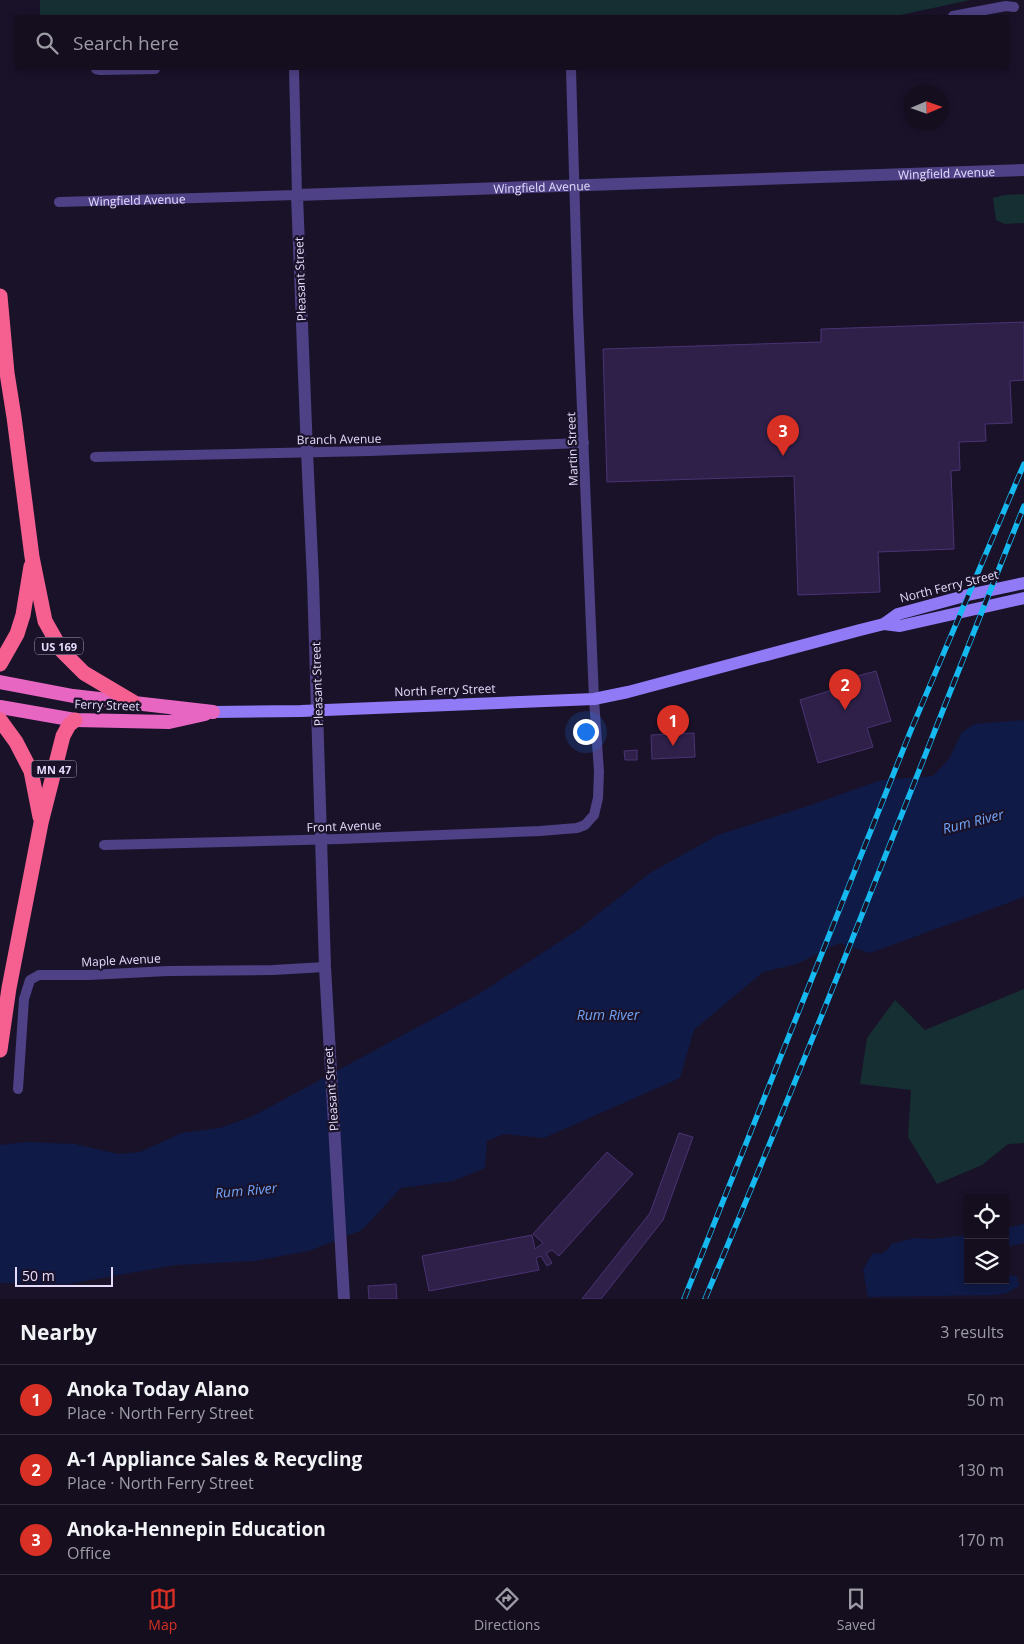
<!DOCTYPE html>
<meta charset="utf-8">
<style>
body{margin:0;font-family:"Open Sans",sans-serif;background:#211c2c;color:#f1f3f6}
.controls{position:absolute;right:15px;bottom:15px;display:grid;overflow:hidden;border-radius:0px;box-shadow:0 2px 8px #0003}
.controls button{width:45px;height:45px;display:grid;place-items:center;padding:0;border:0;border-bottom:1px solid #332e3d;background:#140e1f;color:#f1f3f6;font:25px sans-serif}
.compass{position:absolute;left:904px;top:85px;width:45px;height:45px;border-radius:50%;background:#140e1f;box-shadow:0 2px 8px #0003;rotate:88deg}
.scale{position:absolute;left:15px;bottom:12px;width:98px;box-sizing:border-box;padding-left:5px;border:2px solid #e5dcfd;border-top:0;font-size:14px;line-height:18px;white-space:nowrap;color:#e5dcfd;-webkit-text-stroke:4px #1a1229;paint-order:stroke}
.you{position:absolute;left:585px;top:731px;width:18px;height:18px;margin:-12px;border:4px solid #fff;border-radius:50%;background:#1a73e8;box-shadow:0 0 0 8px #1a73e833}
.badge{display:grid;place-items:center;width:32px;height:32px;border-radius:50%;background:#d93025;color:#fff;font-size:16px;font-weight:700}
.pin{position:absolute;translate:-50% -41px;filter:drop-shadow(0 1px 2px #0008)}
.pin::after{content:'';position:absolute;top:26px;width:18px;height:15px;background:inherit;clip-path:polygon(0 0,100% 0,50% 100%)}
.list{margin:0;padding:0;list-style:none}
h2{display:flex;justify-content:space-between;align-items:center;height:65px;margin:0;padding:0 20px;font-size:21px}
h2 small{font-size:16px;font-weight:400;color:#9d9ca4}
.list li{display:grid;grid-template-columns:32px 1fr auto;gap:15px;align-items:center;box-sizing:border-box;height:70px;padding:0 20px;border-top:1px solid #332e3d}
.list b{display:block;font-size:19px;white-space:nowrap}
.list p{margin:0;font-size:16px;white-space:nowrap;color:#9d9ca4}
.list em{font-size:16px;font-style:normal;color:#9d9ca4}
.icon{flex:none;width:28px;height:28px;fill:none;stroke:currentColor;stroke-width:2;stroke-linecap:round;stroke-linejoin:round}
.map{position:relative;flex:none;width:1024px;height:1299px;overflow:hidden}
.search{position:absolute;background:#140e1f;box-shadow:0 2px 8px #0003;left:15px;right:15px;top:15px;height:55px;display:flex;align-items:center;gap:12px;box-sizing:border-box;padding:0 18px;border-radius:0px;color:#9d9ca4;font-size:19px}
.sheet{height:275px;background:#140e1f}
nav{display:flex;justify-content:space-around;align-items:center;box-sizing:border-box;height:70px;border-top:1px solid #332e3d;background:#140e1f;font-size:14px;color:#9d9ca4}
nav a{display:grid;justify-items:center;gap:2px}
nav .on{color:#d93025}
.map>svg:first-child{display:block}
.green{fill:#162f33}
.water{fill:#0f1a46}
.building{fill:#2e2049;stroke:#4a3373}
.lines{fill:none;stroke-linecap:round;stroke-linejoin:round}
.minor{stroke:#4e4185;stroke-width:10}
.tertiary{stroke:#4e4185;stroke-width:12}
.secondary{stroke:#917af6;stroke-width:12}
.trunk{stroke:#e666c2;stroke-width:14}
.motorway{stroke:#f56090;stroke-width:15}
.rail-casing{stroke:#16b8f0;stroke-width:5.5}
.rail{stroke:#1a1229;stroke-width:4;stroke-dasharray:11;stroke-linecap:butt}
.labels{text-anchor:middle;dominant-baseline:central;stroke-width:4.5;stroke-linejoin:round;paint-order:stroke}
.shield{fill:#1a1229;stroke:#a89fbd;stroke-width:1}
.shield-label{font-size:11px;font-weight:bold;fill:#e5dcfd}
.street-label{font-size:12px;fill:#e5dcfd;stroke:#1a1229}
.water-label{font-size:14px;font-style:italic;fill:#72a4f6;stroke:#1a1229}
</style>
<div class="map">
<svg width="1024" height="1299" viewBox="0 0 1024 1299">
<rect width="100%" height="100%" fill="#1a1229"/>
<!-- green -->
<g class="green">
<path d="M40 0H970L896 16H40Z"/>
<path d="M1024 194V223L1005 224 996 220 993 198 1004 195Z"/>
<path d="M1024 989V1143L1008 1144 982 1165 937 1184 908 1137 911 1090 860 1084 867 1038 895 1000 925 1030Z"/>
</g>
<!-- water -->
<g class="water">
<path d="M1024 720V897L870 953 839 943 797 964 763 972 694 1030 680 1078 544 1138 504 1134 487 1141 485 1168 453 1181 401 1188 362 1230 309 1251 254 1261 176 1265 68 1284 0 1283V1145L27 1142 75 1144 119 1154 140 1152 182 1133 220 1128 251 1117 479 994 579 929 650 873 718 835 811 805 881 780 933 776 949 759 962 732 975 724Z"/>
<path d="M1024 1224V1243L1005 1247V1228Z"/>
<path d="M968 1235V1280H1005V1275L1017 1276 1019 1286 1007 1293 996 1295 868 1297 863 1269 873 1253 881 1254 888 1249 891 1244 915 1238 932 1239Z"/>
</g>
<!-- building -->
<g class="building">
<path d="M1024 322V380L1010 381 1012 423 985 424 986 441 959 442 960 470 951 471 954 549 878 552 880 592 798 595 794 476 607 482 603 349 821 342V329Z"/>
<path d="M876 671 891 721 867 728 873 747 818 763 800 700 855 683 854 677Z"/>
<path d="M694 733 695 757 652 759 651 735Z"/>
<path d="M637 750V760H625L624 751Z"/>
<path d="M679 1133 693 1137 663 1220 601 1299H582L650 1213Z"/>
<path d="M607 1152 633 1174 559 1256 552 1250 546 1253 552 1263 547 1266 541 1256 536 1258 539 1270 429 1291 422 1256 532 1235 535 1249 543 1243 533 1234Z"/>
<path d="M396 1284 397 1299H369L368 1286Z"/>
</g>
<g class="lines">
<!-- minor -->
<g class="minor">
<path d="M953 16 1006 6 1014 7"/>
<path d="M96 69 101 70 155 69"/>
<path id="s1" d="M59 202 297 195 294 69"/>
<path d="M95 457 370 451 584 443"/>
<path d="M104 845 340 839 540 831 577 828 585 825 594 815 598 798 599 772 594 699 578 313 571 69"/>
<path d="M18 1089 24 999 30 980 39 975H89L168 971 273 970 325 967"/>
</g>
<!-- tertiary -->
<path class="tertiary" id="s2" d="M344 1299 325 967 313 580 307 452 297 195 1024 170"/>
<!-- secondary -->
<g class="secondary">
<path d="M884 624 898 614 968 595 1024 583"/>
<path d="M213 712 301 711 594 699 628 692 860 630 884 624 900 626 1024 598"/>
</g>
<!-- trunk -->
<g class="trunk">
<path d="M0 682 73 696 213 712"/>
<path d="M0 707 75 720 169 722 205 714"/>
</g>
<!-- motorway -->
<g class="motorway">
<path d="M0 296 7 373 14 417 32 557 45 621 62 651 84 673 133 702"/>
<path d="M0 664 17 634 23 615 31 566"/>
<path d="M0 720 16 742 31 771 40 817"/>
<path d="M0 1050 9 988 41 823 63 736 69 725 75 720"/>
</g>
<defs>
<g id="rail">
<path d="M684 1299 911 730 1024 464"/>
<path d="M705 1299C816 1037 918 771 1024 506"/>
</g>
</defs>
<!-- rail casing -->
<use href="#rail" class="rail-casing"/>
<!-- rail -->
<use href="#rail" class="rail"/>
</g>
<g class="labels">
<!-- shield labels -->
<g class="shield">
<rect x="35" y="637.5" width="48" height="17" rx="4"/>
<rect x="31.5" y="760.5" width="45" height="17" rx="4"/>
</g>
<g class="shield-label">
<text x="59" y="646">US 169</text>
<text x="54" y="769">MN 47</text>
</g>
<!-- street labels -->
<g class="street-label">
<text stroke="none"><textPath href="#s2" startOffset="1755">Wingfield Avenue</textPath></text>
<text stroke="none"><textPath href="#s2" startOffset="1350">Wingfield Avenue</textPath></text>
<text stroke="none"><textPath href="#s1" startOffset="78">Wingfield Avenue</textPath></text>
<text transform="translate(300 279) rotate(-92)">Pleasant Street</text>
<text transform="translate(339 439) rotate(-1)">Branch Avenue</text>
<text transform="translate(572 449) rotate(-92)">Martin Street</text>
<text transform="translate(949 586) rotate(-14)">North Ferry Street</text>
<text transform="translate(317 684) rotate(-92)">Pleasant Street</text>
<text transform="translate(445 690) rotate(-2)">North Ferry Street</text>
<text transform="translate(107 705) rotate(2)">Ferry Street</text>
<text transform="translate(344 826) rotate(-2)">Front Avenue</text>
<text transform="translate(121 960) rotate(-3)">Maple Avenue</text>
<text transform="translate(331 1089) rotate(-94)">Pleasant Street</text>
</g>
<!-- water labels -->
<g class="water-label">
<text transform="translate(973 821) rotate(-14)">Rum River</text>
<text x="608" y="1014">Rum River</text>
<text transform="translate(246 1190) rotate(-5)">Rum River</text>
</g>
</g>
</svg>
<div class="controls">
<button><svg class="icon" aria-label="locate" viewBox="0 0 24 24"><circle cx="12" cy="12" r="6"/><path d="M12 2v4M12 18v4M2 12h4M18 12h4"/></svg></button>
<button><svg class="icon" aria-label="layers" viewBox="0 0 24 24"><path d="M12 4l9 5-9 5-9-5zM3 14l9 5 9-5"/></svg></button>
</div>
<svg class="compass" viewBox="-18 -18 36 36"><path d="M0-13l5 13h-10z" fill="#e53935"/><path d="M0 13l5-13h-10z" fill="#9d9ca4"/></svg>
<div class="scale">50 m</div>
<div class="you"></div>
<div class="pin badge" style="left:673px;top:746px">1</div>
<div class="pin badge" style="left:845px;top:710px">2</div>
<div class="pin badge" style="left:783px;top:456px">3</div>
<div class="search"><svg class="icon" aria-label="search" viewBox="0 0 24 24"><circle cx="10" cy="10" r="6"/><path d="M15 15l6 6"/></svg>Search here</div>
</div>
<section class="sheet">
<h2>Nearby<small>3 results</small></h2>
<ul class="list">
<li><span class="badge">1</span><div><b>Anoka Today Alano</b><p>Place · North Ferry Street</p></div><em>50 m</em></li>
<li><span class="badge">2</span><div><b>A-1 Appliance Sales &amp; Recycling</b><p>Place · North Ferry Street</p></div><em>130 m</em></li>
<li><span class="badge">3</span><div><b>Anoka-Hennepin Education</b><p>Office</p></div><em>170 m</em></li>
</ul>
</section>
<nav>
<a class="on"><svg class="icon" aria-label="map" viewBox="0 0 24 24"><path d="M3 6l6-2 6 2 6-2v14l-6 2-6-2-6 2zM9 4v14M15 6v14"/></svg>Map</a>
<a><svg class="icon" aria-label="directions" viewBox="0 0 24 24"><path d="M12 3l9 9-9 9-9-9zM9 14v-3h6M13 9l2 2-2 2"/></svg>Directions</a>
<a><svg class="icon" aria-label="saved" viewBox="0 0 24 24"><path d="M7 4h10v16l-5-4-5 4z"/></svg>Saved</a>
</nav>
